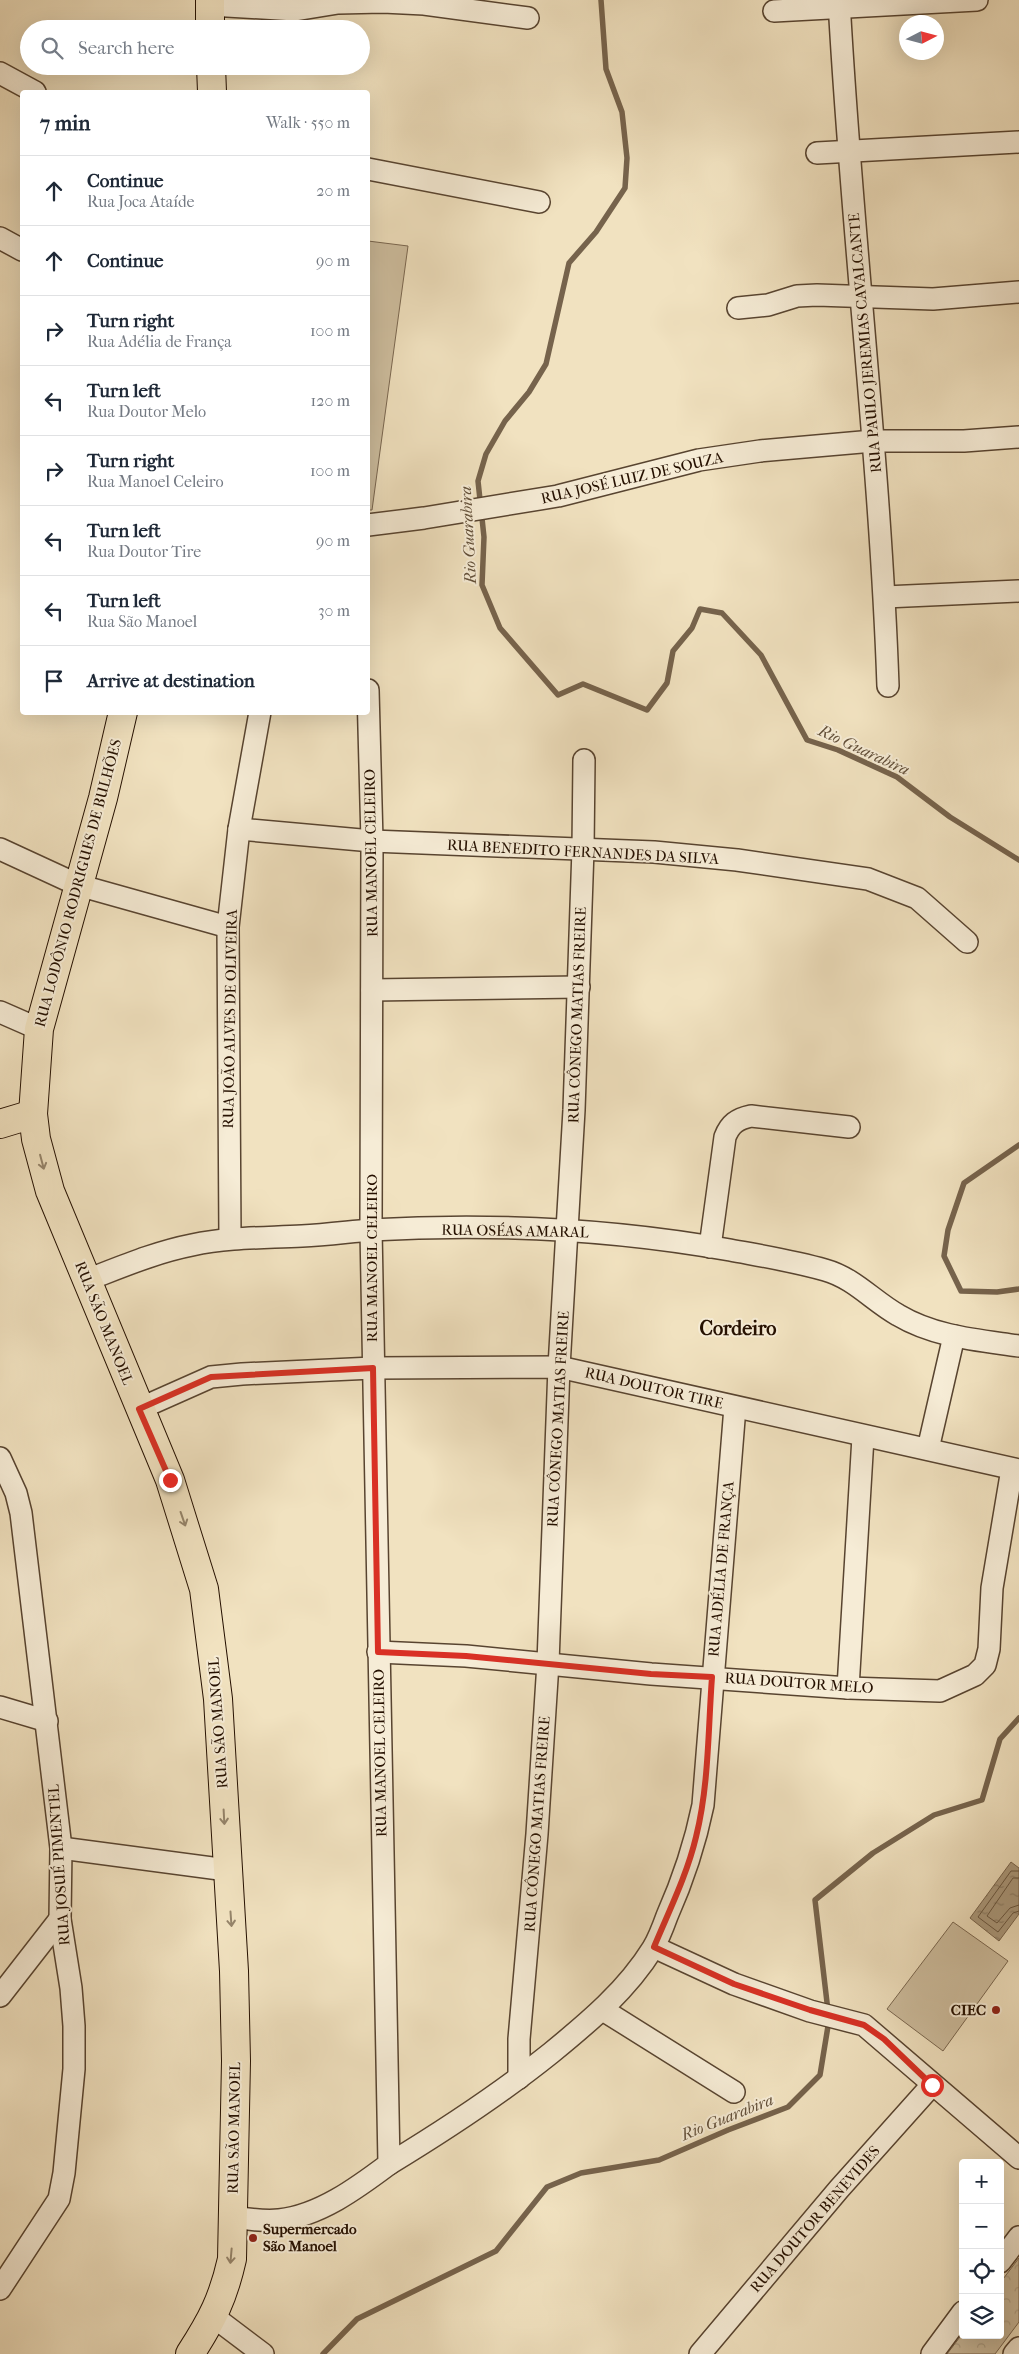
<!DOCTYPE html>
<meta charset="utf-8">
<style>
body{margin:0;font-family:"IM FELL French Canon",serif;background:#f2f2f3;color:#1f2937}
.controls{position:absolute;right:15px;bottom:15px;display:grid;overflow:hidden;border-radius:5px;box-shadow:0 5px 20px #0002}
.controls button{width:45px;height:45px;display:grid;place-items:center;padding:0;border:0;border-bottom:1px solid #e0e1e3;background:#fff;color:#1f2937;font:25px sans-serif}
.compass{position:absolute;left:899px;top:15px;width:45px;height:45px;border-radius:50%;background:#fff;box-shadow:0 5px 20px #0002;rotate:84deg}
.stop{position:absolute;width:15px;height:15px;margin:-11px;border:4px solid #d93025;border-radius:50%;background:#fff}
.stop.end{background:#d93025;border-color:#fff;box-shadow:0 1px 5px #0008}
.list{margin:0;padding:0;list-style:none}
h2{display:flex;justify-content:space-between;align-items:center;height:65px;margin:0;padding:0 20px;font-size:21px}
h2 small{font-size:16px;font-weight:400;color:#747a83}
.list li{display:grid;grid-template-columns:32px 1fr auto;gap:15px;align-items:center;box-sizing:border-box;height:70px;padding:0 20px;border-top:1px solid #e0e1e3}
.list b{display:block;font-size:19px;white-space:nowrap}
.list p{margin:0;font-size:16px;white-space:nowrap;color:#747a83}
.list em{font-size:16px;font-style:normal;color:#747a83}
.icon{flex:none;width:28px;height:28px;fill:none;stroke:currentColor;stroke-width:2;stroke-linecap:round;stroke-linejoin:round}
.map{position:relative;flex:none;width:1019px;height:2354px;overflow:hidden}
.search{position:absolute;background:#fff;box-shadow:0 5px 20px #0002;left:20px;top:20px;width:350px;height:55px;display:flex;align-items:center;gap:12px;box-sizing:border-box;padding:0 18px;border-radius:28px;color:#747a83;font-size:19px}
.panel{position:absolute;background:#fff;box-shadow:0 5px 20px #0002;left:20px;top:90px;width:350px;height:625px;border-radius:5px}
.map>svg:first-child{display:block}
.grass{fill:#cebe9f;stroke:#7a6750}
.park{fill:url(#park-crowns);stroke:#7a6750}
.water{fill:url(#water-ripples);stroke:#76634c}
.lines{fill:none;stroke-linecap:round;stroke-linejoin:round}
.shore{stroke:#685640;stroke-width:1}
.stream{stroke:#76634c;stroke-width:5.5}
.minor-casing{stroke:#584430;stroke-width:24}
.major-casing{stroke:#251000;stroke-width:30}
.minor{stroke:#f6ecd6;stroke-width:21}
.major{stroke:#f1e2c0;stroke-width:28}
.oneway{stroke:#95846a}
.route{stroke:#d93025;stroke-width:6}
.poi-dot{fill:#8f2418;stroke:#f6ecd6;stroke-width:2}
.labels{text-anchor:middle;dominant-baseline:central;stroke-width:4;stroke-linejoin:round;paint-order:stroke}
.street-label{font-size:15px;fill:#251000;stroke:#f6ecd6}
.poi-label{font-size:15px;font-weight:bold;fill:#251000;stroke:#f6ecd6;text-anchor:end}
.water-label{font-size:16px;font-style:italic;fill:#624f39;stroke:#f6ecd6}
.district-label{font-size:20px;font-weight:bold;fill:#251000;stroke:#f6ecd6}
</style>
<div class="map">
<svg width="1019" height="2354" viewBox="0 0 1019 2354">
<defs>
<pattern id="park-crowns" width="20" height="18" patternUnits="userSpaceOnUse" patternTransform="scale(1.25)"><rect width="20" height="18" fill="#cebe9f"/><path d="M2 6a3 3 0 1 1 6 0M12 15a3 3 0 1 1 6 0" fill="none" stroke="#b1a287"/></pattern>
<pattern id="water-ripples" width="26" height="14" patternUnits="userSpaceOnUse" patternTransform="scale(1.25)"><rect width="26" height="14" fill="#ac9b7f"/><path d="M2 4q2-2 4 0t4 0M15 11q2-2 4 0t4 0" fill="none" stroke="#8c7d66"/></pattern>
</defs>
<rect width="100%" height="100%" fill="#f1e2c0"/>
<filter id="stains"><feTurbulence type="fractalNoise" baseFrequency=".004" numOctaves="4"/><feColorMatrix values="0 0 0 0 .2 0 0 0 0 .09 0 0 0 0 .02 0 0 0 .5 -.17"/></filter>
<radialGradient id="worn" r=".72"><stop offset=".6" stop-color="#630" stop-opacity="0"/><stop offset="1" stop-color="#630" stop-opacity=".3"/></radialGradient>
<!-- grass -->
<g class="grass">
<path d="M368 241 408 246 372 510H368Z"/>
<path d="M953 1922 1008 1961 943 2051 887 2009Z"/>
</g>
<!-- park -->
<path class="park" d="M1019 2258V2322L995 2354H947L963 2333V2335H1000V2283Z"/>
<!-- water -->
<path class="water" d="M1011 1862 1019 1868V1914L999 1941 970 1918Z"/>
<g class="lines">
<!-- shore -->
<g class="shore">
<path d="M1019 1871H1011L978 1917 998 1932 1013 1913 1019 1911"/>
<path d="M1019 1878H1013L987 1916 997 1923 1010 1908 1019 1905"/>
</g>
<!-- stream -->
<g class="stream">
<path d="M601 0 606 69 622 112 627 158 625 188 596 232 569 263 546 364 529 392 505 421 486 454 478 481 484 537 482 585 500 628 558 695 583 684 647 710 667 683 673 651 692 628 700 609 722 613 761 655 807 740 838 750 897 777 950 817 1019 860"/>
<path d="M1019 1145 964 1183 948 1230 944 1256 961 1291 997 1292 1019 1289"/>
<path d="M828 2011 815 1900 873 1853 934 1815 982 1800 1000 1739 1019 1718"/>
<path d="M323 2354 357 2319 496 2251 547 2187 581 2173 659 2160 728 2130 788 2107 820 2075 829 2020"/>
</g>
<defs>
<g id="minor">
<path d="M839 0C851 229 880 457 888 686"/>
<path d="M210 5 295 10 338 3 383 2 424 4 528 18"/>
<path d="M774 11 977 0"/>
<path d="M0 73 35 92"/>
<path d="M817 153 1019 142"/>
<path d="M368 169 539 202"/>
<path d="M0 238 22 250"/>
<path d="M738 308 768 305 797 296 817 295 933 299 1019 292"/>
<path d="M368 525 424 518 558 496 699 460 760 451 873 441H964L1019 437"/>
<path d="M885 597 1019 591"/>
<path d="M239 829 372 841 654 852 737 860 868 879 917 898 967 942"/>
<path d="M0 849 78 885 228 927"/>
<path d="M372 990 579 987"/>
<path d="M0 1012 39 1029"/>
<path d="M230 1238 228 927 239 829 260 712"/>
<path d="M710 1247 725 1137C730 1124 737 1119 751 1116L849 1127"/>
<path d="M87 1280C121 1267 156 1252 192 1245 229 1237 265 1238 302 1236 325 1235 347 1232 370 1230 490 1223 612 1229 730 1250 762 1256 794 1261 825 1270 854 1278 873 1301 898 1315 935 1337 978 1340 1019 1346"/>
<path d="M139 1409 211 1377 242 1374 373 1368 559 1367 1019 1470"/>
<path d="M928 1449 954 1336"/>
<path d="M0 1458 16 1493 21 1513 61 1848 60 1919 71 1988 74 2026V2069L64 2173 59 2199 0 2289"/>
<path d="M378 1652 466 1656 651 1674 848 1688 940 1691 975 1675 985 1665 989 1649 992 1588 1012 1469"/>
<path d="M848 1688 863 1437"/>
<path d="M0 1707 47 1721"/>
<path d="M61 1848 227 1870"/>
<path d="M654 1947 734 1984 810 2011 864 2025 1019 2158"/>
<path d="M0 1996 60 1919"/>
<path d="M603 2010 734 2092"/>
<path d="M519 2078V2039L537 1834 548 1663 559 1367 574 1110 583 849 584 760"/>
<path d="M389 2164C445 2130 500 2094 551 2053 589 2022 627 1990 653 1948 659 1938 663 1927 667 1916 683 1880 695 1844 703 1805L735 1407"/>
<path d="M233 2217C248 2219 264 2222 279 2220 319 2216 357 2188 389 2164L371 1230 372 841 368 690"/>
<path d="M1000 2262 1019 2237"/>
<path d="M214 2317 263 2354"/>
<path d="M700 2354 839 2189 932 2085"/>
<path d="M932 2354 963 2312"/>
<path d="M1014 2354 1019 2348"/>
</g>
<g id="major">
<path d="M210 29V0"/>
<path d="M211 66 212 92"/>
<path d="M123 712 103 798 39 1029 33 1114 36 1139 50 1191 170 1480 204 1589 218 1699 234 1971 236 2061 232 2259C223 2299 212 2320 190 2354"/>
<path d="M0 1124 33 1114"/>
</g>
</defs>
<!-- minor casing -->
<use href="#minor" class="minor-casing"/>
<!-- major casing -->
<use href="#major" class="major-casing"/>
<!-- minor -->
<use href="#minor" class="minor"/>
<!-- major -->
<use href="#major" class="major"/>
</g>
<!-- one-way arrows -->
<defs><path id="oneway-shaft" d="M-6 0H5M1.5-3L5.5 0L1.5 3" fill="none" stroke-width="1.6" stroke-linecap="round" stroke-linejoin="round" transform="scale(1.25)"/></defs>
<g class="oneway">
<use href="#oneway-shaft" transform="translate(42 1162) rotate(75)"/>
<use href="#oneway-shaft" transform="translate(183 1519) rotate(71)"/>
<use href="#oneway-shaft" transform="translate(224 1817) rotate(87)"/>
<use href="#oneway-shaft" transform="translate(231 1919) rotate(86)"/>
<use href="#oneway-shaft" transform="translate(231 2256) rotate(95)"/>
</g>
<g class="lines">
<!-- route -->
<path class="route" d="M170 1480 139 1409 211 1377 373 1368 378 1652 466 1656 651 1674 712 1677C708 1730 709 1785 696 1837 687 1875 669 1911 654 1947L734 1984 810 2010 864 2025 884 2039 932 2085"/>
</g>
<!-- markers -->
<g class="poi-dot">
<circle cx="996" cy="2010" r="5"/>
<circle cx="253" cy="2238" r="5"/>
</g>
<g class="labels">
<!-- street labels -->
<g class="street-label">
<text transform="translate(865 343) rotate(-95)">RUA PAULO JEREMIAS CAVALCANTE</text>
<text transform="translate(632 478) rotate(-13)">RUA JOSÉ LUIZ DE SOUZA</text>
<text transform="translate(583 852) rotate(3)">RUA BENEDITO FERNANDES DA SILVA</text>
<text transform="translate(371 853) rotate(-91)">RUA MANOEL CELEIRO</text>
<text transform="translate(78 883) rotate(-75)">RUA LODÔNIO RODRIGUES DE BULHÕES</text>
<text transform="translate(577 1015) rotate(-88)">RUA CÔNEGO MATIAS FREIRE</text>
<text transform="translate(230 1019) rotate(-89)">RUA JOÃO ALVES DE OLIVEIRA</text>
<text transform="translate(515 1231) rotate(1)">RUA OSÉAS AMARAL</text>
<text transform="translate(372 1258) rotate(-90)">RUA MANOEL CELEIRO</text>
<text transform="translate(104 1323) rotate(68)">RUA SÃO MANOEL</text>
<text transform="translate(654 1388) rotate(13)">RUA DOUTOR TIRE</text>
<text transform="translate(558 1419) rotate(-87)">RUA CÔNEGO MATIAS FREIRE</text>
<text transform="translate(721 1569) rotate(-85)">RUA ADÉLIA DE FRANÇA</text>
<text transform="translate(799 1683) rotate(4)">RUA DOUTOR MELO</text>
<text transform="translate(218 1723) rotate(-94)">RUA SÃO MANOEL</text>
<text transform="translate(380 1753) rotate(-91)">RUA MANOEL CELEIRO</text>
<text transform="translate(537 1824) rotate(-86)">RUA CÔNEGO MATIAS FREIRE</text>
<text transform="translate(59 1865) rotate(-94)">RUA JOSUÉ PIMENTEL</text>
<text transform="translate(234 2128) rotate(-89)">RUA SÃO MANOEL</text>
<text transform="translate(815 2219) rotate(-49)">RUA DOUTOR BENEVIDES</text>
</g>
<!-- poi labels -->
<g class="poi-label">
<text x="986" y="2010">CIEC</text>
<text x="263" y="2229" text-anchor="start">Supermercado<tspan x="263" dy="17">São Manoel</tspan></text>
</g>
<!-- water labels -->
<g class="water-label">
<text transform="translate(468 535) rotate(-93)">Rio Guarabira</text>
<text transform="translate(864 750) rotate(25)">Rio Guarabira</text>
<text transform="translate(727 2117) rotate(-22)">Rio Guarabira</text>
</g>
<!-- district labels -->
<g class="district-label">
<text x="738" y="1328">Cordeiro</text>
</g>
</g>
<rect width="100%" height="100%" filter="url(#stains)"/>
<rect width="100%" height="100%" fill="url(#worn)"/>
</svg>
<div class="controls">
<button>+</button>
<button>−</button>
<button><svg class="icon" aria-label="locate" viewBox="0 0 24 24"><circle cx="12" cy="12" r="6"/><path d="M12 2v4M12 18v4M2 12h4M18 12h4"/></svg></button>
<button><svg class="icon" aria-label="layers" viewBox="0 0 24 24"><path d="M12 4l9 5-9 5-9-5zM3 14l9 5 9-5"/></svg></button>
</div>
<svg class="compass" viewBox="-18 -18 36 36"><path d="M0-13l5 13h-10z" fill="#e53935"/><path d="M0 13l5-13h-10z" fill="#747a83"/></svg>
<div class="stop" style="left:932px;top:2085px"></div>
<div class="stop end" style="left:170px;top:1480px"></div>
<div class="search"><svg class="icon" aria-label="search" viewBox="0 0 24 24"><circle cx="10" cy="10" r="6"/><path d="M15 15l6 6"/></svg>Search here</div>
<section class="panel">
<h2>7 min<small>Walk · 550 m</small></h2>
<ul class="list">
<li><svg class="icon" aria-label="ahead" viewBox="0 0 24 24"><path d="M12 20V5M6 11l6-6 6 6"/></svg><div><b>Continue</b><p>Rua Joca Ataíde</p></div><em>20 m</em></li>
<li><svg class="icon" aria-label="ahead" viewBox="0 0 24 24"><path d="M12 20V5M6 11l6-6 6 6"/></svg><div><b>Continue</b></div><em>90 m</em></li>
<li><svg class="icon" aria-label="right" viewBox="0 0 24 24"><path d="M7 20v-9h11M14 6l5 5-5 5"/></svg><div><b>Turn right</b><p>Rua Adélia de França</p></div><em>100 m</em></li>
<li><svg class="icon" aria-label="left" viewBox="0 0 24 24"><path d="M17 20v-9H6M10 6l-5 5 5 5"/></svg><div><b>Turn left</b><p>Rua Doutor Melo</p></div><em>120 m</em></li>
<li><svg class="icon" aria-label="right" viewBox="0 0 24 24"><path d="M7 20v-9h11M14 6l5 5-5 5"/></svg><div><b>Turn right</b><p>Rua Manoel Celeiro</p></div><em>100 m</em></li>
<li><svg class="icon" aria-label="left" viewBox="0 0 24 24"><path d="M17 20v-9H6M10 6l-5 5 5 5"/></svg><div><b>Turn left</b><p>Rua Doutor Tire</p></div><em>90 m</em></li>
<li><svg class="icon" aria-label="left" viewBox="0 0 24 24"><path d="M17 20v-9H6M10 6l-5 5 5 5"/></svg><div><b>Turn left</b><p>Rua São Manoel</p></div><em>30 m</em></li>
<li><svg class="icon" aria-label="arrive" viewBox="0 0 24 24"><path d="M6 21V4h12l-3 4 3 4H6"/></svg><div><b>Arrive at destination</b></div></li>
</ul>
</section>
</div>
